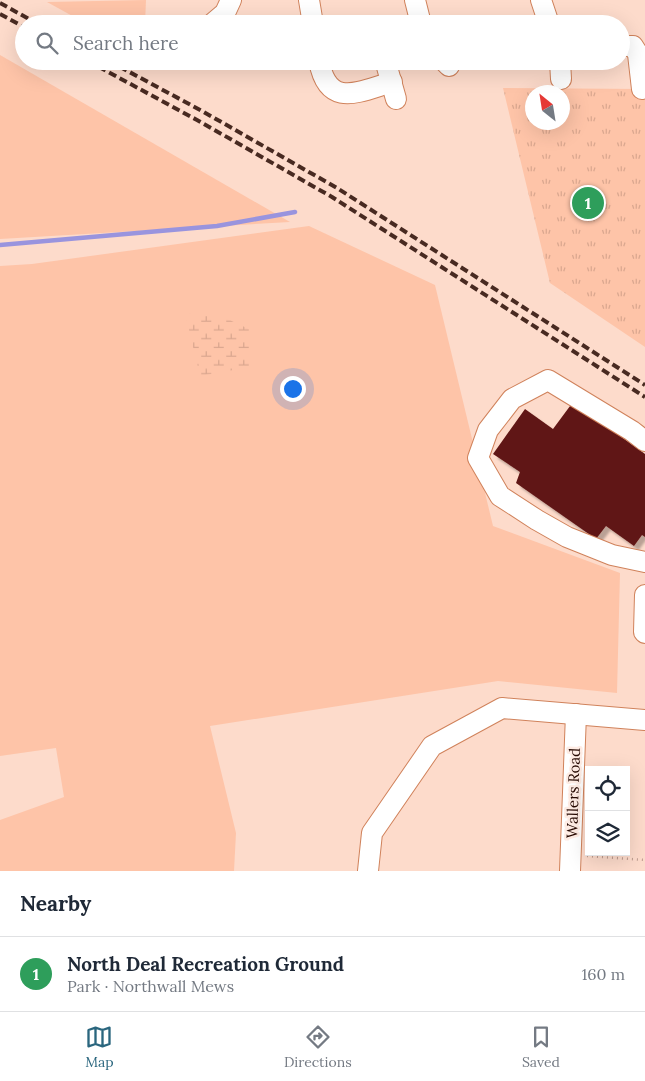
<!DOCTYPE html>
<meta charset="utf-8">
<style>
body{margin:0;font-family:Lora,serif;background:#f6f6f7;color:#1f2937}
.controls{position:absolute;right:15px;bottom:15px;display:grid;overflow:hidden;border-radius:0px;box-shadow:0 5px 20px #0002}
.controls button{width:45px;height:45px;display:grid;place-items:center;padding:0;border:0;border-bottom:1px solid #e0e1e3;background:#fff;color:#1f2937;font:25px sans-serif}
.compass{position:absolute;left:525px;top:85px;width:45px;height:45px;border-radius:50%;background:#fff;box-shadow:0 5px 20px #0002;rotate:330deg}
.you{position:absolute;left:292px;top:388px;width:18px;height:18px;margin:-12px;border:4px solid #fff;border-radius:50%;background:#1a73e8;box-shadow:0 0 0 8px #1a73e833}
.badge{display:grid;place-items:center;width:32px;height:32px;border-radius:50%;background:#2a667e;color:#fff;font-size:16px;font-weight:700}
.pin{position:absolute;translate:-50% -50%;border:2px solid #fff;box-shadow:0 1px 5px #0006}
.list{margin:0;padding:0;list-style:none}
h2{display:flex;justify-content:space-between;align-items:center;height:65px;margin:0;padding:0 20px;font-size:21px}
h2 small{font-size:16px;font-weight:400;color:#747a83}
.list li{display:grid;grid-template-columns:32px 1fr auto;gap:15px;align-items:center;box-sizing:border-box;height:75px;padding:0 20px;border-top:1px solid #e0e1e3}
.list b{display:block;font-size:19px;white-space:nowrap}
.list p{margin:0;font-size:16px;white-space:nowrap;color:#747a83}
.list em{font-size:16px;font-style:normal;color:#747a83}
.icon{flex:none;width:28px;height:28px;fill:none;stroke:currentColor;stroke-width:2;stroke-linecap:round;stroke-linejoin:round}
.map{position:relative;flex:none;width:645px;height:871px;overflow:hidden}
.search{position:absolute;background:#fff;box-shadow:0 5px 20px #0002;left:15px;right:15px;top:15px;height:55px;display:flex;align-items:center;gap:12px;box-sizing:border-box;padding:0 18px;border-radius:28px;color:#747a83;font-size:19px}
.sheet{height:140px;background:#fff}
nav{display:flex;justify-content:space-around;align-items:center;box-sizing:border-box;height:70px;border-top:1px solid #e0e1e3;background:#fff;font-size:14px;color:#747a83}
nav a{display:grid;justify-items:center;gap:2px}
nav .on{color:#2a667e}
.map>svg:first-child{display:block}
.green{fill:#fec4a8}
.wetland{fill:url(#wetland-marsh)}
.park{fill:url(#park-tufts);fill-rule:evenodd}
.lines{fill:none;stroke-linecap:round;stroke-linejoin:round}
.stream{stroke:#9994de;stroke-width:4.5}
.building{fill:#611715;filter:url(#shadow)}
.minor-casing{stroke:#d0825b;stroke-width:22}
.path{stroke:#bb9a8d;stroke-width:2.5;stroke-dasharray:1 4;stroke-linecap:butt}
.minor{stroke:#fff;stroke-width:20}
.rail{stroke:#482a21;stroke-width:4;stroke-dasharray:8 4;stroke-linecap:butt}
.labels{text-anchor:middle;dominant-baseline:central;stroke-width:5;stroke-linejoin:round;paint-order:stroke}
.street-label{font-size:15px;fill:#250800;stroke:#feece4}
</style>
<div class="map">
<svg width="645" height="871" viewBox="0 0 645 871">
<defs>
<pattern id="wetland-marsh" width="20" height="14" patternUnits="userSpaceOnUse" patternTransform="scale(1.25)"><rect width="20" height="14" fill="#fec4a8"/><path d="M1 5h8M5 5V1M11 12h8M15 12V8" fill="none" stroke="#daa78f"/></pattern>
<pattern id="park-tufts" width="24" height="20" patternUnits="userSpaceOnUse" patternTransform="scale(1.25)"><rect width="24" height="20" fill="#fec4a8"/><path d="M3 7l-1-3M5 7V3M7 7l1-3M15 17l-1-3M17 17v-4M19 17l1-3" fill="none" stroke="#daa78f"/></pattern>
<filter id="shadow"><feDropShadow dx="4.5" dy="4.5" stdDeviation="1" flood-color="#0004"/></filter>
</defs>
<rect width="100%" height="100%" fill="#fddbcb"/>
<!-- green -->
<g class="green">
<path d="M146 0 145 24H87L47 2Z"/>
<path d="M0 55 290 222 0 239Z"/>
<path d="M309 226 435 285 493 526 620 573 617 693 498 681 210 726 236 833 234 871H0V820L64 797 56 748 0 756V266L32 264Z"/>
</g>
<!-- wetland -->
<path class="wetland" d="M185 313 223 317 251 330 250 367 200 376Z"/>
<!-- park -->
<path class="park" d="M503 88 645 89V347L550 283ZM532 92H562V122H532Z"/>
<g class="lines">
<!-- stream -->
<path class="stream" d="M0 245 217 226 295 212"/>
</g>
<!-- building -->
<path class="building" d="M573 402 645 454V537L642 535 634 546 606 526 596 539 516 483 520 472 493 454 525 409 553 429Z"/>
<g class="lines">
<defs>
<g id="minor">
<path d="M309 0 313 24"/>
<path d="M415 0 421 24"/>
<path d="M541 0 549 24"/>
<path d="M212 24 225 13 231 0"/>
<path d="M621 46H633L638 54 642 89"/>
<path d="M319 61C328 109 358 92 392 82"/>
<path d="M444 61 449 66"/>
<path d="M560 61 561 79"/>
<path d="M387 67 396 99"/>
<path d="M645 441 632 431 548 380 512 399 488 430 478 458 500 496 537 520 567 537 612 555 645 562"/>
<path d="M645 595 644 632 645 633"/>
<path d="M368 871 372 833 432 746 502 708 645 720"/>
<path d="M570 871 576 714"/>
</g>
</defs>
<!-- minor casing -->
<use href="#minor" class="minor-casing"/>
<!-- path -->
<path class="path" d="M587 856 645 860"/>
<!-- minor -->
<use href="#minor" class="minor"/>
<!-- rail -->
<g class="rail">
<path d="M0 3 38 24"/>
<path d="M0 14 24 27"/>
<path d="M88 61 197 120 332 197 645 397"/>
<path d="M109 61 202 111 337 188 645 385"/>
</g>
</g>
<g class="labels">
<!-- street labels -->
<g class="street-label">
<text transform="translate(573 793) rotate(-88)">Wallers Road</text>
</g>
</g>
</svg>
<div class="controls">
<button><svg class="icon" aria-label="locate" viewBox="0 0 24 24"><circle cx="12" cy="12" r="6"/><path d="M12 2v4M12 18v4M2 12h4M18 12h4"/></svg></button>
<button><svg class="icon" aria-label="layers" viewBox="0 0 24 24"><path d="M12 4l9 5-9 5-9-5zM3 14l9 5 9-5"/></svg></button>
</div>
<svg class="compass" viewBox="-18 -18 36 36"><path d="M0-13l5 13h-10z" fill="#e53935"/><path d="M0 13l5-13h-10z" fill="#747a83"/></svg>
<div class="you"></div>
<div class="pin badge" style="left:588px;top:203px;background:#2e9e5b">1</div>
<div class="search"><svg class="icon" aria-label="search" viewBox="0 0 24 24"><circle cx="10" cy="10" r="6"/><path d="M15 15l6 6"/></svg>Search here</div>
</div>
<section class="sheet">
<h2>Nearby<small></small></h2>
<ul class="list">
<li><span class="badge" style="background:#2e9e5b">1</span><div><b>North Deal Recreation Ground</b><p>Park · Northwall Mews</p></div><em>160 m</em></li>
</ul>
</section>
<nav>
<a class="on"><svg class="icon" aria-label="map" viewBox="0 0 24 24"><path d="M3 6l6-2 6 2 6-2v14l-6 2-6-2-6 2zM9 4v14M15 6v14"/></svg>Map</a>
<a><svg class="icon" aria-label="directions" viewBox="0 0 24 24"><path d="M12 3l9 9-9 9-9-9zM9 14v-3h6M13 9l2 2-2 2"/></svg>Directions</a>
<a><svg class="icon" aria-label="saved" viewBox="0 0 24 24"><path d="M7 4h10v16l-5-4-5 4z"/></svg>Saved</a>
</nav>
